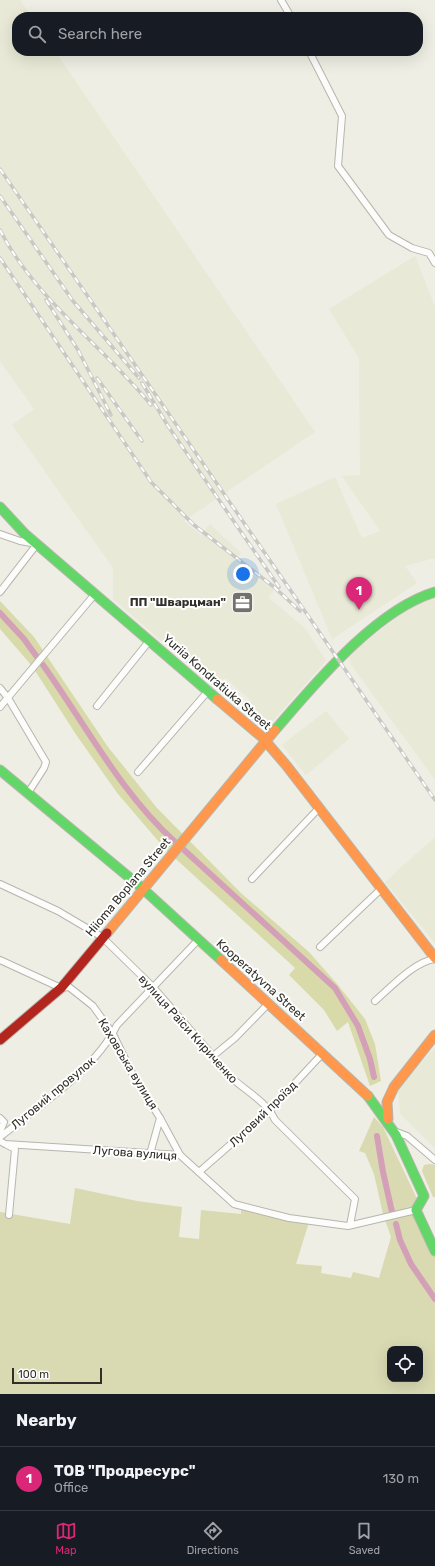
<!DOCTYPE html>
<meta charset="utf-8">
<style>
body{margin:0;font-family:Rubik,sans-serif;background:#20242c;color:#f1f3f6}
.controls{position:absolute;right:12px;bottom:12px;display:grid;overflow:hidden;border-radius:8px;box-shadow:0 4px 16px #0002}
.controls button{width:36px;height:36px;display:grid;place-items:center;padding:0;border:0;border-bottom:1px solid #363941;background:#171b24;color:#f1f3f6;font:20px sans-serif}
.scale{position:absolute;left:12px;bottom:10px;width:90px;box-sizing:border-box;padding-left:4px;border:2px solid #303029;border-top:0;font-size:11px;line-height:14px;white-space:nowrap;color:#303029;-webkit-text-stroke:3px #fff;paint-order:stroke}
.you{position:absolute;left:243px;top:574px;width:14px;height:14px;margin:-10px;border:3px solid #fff;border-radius:50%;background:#1a73e8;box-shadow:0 0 0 6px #1a73e833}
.badge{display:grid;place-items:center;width:26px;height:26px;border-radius:50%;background:#db2777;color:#fff;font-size:13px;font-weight:700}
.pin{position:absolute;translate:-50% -33px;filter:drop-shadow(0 1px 2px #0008)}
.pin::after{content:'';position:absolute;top:21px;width:14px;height:12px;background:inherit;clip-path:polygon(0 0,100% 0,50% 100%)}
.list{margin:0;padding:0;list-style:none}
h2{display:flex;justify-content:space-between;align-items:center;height:52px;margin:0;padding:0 16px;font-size:17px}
h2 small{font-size:13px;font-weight:400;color:#9ea1a6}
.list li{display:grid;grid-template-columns:26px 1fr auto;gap:12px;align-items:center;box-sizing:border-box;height:64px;padding:0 16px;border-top:1px solid #363941}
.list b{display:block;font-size:15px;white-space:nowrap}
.list p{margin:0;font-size:13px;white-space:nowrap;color:#9ea1a6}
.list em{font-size:13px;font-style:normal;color:#9ea1a6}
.icon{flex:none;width:22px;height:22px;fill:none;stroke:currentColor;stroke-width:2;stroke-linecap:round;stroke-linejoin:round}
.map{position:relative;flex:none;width:435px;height:1394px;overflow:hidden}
.search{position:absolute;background:#171b24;box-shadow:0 4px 16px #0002;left:12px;right:12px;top:12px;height:44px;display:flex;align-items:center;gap:10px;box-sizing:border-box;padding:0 14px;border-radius:16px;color:#9ea1a6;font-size:15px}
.sheet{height:116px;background:#171b24}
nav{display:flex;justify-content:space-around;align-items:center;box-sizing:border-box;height:56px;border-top:1px solid #363941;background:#171b24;font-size:11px;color:#9ea1a6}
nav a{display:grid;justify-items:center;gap:2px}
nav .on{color:#db2777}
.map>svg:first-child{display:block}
.built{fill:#e8e9d6}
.green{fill:#d9d9b2;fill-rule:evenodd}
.forest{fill:#d9daaa}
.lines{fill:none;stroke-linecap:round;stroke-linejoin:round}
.canal{stroke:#d3a0b7;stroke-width:6}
.street-casing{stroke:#b6b6ae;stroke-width:8}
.fast-casing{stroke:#b6b6ae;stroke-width:11}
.slow-casing{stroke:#b6b6ae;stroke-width:11}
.jam-casing{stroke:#b6b6ae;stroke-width:11}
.street{stroke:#fcfcfb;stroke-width:6}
.fast{stroke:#63d668;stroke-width:9}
.slow{stroke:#ff974d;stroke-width:9}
.jam{stroke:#b3261e;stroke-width:9}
.rail-casing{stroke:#c8c8c5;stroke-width:3.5}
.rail{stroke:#fff;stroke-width:2;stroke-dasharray:6;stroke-linecap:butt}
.labels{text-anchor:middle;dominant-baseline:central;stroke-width:4;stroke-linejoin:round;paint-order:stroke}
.poi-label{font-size:12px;font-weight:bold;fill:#303029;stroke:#fff;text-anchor:end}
.street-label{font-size:12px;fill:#303029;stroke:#fff}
</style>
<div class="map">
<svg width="435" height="1394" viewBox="0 0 435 1394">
<rect width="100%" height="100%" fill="#eeeee4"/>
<!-- built -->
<g class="built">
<path d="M0 0H20L32 17H17V51H55L315 432 184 521 201 535 210 524 241 553 236 560 274 590 268 597 306 629 326 661 265 730 243 711 251 701 226 678 211 684 113 599V568L12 425 34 409 0 361Z"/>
<path d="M415 256 435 307V558L405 566 417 583 332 639 276 504 335 477 362 538 380 531 342 476 360 475 359 358 329 309Z"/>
<path d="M435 595V780L350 663 349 654 420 600Z"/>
<path d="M326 711 349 739 306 775 282 745Z"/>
<path d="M435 837V943L385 882Z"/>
<path d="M435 1047V1148L400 1114 398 1089Z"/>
</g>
<!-- green -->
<g class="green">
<path d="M374 1117 383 1127 418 1201 435 1246V1394H0V1212L70 1224 75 1188 137 1201 182 1207 179 1237 199 1239 201 1210 241 1214V1207L309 1222 296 1264 322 1266 321 1273 351 1278 353 1272 379 1278 391 1237 383 1214 374 1174 365 1153 359 1151ZM390 1349H420V1379H390Z"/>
<path d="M430 1164 435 1165V1197H433L422 1171 424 1165Z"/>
</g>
<!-- forest -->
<path class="forest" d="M0 601 34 637 108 747 157 808 241 893 309 952 338 985 365 1019 375 1044 381 1081 370 1086 348 1022 337 1031 324 1010 289 975 295 968 165 849 118 794 77 736 32 666 0 629Z"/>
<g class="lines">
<!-- canal -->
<g class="canal">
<path d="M0 613 24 639 37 657"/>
<path d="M43 665C86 725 120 792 175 842"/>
<path d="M183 849 335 988 358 1026 370 1059 374 1077"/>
<path d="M377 1136 383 1172 392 1212"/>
<path d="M396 1224 400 1240 411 1264 435 1299"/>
</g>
<defs>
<g id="street">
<path d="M281 0 291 17"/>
<path d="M309 51 342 116 338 166 389 235 412 248 429 253 435 263"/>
<path d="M0 534 20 541 37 544 0 592"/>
<path d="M0 688 8 698 46 762 44 768 28 793"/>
<path d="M97 706 150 640"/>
<path d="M0 707 95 594"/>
<path d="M138 772 209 690"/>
<path d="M252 879 319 808"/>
<path d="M0 884 58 911 102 937 153 987 213 1056C228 1084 264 1095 275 1120L355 1199 350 1225"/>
<path d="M320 947 382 888"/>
<path d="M0 960 61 988 69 987 93 1006 113 1034 133 1075 160 1118 150 1154"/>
<path d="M375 1001C390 988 415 961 435 959"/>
<path d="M213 1056 235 1038 269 1003"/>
<path d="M0 1118 4 1122 0 1132"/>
<path d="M160 1118 180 1155"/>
<path d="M394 1131 407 1136 435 1160"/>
<path d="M0 1137C39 1106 95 1070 117 1025L199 939"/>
<path d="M0 1141 5 1144 180 1155 234 1204 289 1218 348 1226 416 1210"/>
<path d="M7 1145 15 1149 9 1215"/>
<path d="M199 1172 270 1110 323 1053"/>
</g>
<g id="fast">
<path d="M0 507 25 534 217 699"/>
<path d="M275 730C315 684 375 610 435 592"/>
<path d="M0 770 142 888 221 960"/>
<path d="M368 1096 396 1135 424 1196 416 1210 435 1251"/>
</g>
<g id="slow">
<path d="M217 699 262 737 286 765 435 958"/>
<path d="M107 933 275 730"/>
<path d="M221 960 368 1096"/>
<path d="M388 1119 387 1102 394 1087 435 1035"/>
</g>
<path id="jam" d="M0 1040 61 988 107 933"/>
</defs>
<!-- street casing -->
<use href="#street" class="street-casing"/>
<!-- fast casing -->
<use href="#fast" class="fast-casing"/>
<!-- slow casing -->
<use href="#slow" class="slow-casing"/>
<!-- jam casing -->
<use href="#jam" class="jam-casing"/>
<!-- street -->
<use href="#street" class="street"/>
<!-- fast -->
<use href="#fast" class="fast"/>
<!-- slow -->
<use href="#slow" class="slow"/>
<!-- jam -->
<use href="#jam" class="jam"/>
<defs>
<g id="rail">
<path d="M0 169 435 800"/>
<path d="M0 196 73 301 139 378"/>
<path d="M0 230C35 299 103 346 151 405"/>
<path d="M0 258 151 482 194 525 274 587 300 611"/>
<path d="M46 300 78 350 111 415"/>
<path d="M97 378 142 441"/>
<path d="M142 383 168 426 279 587"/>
</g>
</defs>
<!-- rail casing -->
<use href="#rail" class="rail-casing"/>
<!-- rail -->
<use href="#rail" class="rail"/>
</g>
<!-- icons -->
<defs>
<symbol id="office-square" viewBox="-11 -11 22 22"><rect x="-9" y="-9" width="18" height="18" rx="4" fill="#72726a" stroke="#fff"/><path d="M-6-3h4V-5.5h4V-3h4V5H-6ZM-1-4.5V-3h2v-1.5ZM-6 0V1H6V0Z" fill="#fff"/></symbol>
</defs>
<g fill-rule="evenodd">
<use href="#office-square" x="230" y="590" width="25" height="25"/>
</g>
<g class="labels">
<!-- poi labels -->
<g class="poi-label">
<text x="226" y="602">ПП "Шварцман"</text>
</g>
<!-- street labels -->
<g class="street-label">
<text transform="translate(217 682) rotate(41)">Yuriia Kondratiuka Street</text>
<text transform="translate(128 887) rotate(-50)">Hiioma Boplana Street</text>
<text transform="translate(261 980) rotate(42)">Kooperatyvna Street</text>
<text transform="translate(188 1029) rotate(48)">вулиця Раїси Кириченко</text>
<text transform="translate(128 1064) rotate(59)">Каховська вулиця</text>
<text transform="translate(53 1093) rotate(-40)">Луговий провулок</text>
<text transform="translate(263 1114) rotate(-44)">Луговий проїзд</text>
<text transform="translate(135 1153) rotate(4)">Лугова вулиця</text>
</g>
</g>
</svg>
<div class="controls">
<button><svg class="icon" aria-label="locate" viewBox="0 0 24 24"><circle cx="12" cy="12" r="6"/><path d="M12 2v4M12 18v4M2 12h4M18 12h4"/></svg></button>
</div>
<div class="scale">100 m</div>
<div class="you"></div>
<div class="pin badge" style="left:359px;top:610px">1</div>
<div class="search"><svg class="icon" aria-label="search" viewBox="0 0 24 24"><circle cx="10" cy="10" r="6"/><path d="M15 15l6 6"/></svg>Search here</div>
</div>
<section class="sheet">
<h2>Nearby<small></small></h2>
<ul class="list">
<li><span class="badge">1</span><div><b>ТОВ &quot;Продресурс&quot;</b><p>Office</p></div><em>130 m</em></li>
</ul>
</section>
<nav>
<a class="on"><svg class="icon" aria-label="map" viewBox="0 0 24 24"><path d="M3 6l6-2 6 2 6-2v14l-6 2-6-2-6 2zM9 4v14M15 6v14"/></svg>Map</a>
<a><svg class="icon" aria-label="directions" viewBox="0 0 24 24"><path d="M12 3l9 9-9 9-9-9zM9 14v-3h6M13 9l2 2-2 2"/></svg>Directions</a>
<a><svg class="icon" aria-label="saved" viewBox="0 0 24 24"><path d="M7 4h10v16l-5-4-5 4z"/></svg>Saved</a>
</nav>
